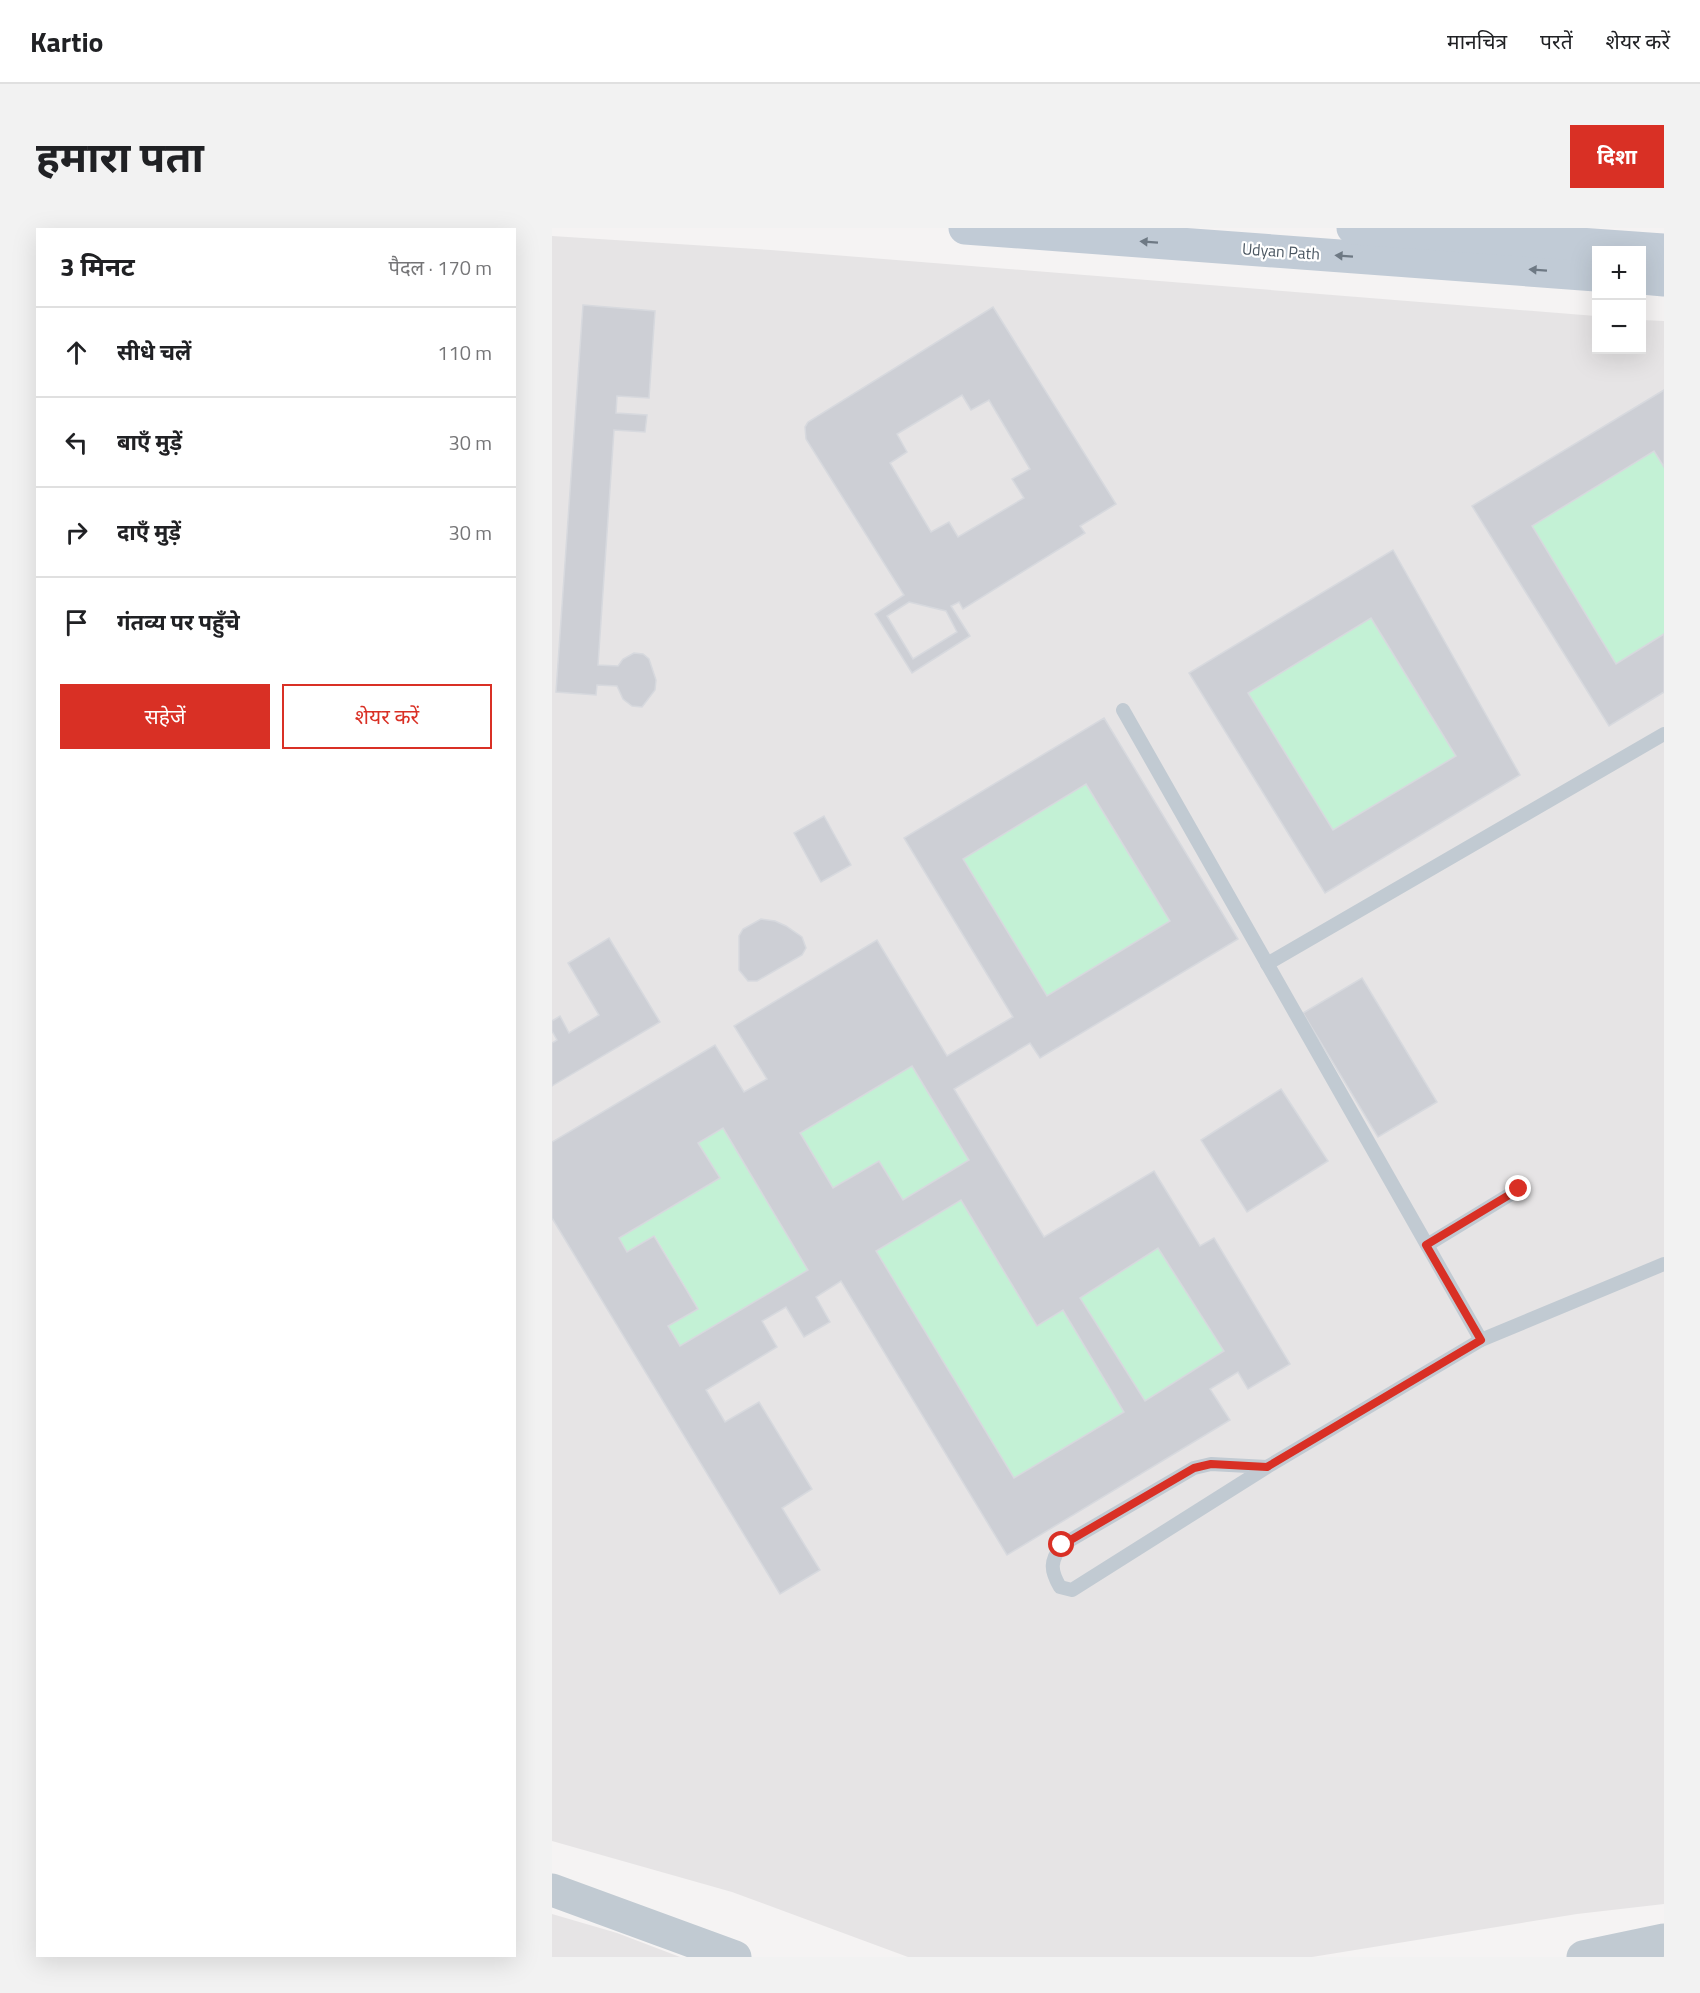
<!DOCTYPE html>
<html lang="hi">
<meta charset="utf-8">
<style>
body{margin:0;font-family:"Titillium Web","Noto Sans Devanagari",sans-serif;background:#f2f2f2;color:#202124}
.controls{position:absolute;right:18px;top:18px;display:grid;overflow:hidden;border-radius:0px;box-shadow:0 6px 24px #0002}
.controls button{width:54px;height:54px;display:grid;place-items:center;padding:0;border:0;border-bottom:2px solid #e0e0e0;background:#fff;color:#202124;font:30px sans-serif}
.stop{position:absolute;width:18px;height:18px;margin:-14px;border:4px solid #d93025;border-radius:50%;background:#fff}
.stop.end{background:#d93025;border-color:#fff;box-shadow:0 2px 6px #0008}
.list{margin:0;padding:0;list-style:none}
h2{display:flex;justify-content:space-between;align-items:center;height:78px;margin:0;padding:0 24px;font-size:26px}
h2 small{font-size:20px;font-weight:400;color:#757577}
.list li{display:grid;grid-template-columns:39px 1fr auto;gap:18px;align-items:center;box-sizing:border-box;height:90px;padding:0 24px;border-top:2px solid #e0e0e0}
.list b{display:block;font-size:22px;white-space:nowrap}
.list em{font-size:20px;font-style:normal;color:#757577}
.actions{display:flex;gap:12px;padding:18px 24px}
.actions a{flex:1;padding:14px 0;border:2px solid #d93025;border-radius:0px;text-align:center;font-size:21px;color:#d93025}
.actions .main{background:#d93025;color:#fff}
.icon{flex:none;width:33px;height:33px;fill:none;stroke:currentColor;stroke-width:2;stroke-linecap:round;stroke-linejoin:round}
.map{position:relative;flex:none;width:1112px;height:1729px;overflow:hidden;border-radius:0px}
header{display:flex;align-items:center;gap:36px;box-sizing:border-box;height:84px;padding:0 30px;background:#fff;border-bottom:2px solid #e0e0e0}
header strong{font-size:28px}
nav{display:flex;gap:33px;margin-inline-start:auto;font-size:21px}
.intro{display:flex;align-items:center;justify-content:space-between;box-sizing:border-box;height:144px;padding:0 36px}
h1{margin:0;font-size:42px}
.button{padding:15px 27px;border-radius:0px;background:#d93025;color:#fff;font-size:21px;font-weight:700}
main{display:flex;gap:36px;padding:0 36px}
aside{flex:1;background:#fff;border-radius:0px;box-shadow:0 6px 24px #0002}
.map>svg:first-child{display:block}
.education{fill:#e6e4e5}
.green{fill:#c3f1d5}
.building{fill:#cdcfd5;stroke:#d7d9de;stroke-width:1.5;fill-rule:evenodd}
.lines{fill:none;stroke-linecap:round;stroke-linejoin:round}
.service{stroke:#c1cad2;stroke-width:14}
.tertiary{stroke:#c1cad2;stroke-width:33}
.secondary{stroke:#c1cbd6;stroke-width:33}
.oneway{fill:#6e7984}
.route{stroke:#d93025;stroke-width:8}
.labels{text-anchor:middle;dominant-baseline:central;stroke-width:4.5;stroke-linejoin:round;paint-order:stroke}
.street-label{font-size:16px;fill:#4a5661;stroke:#fff}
</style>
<header>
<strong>Kartio</strong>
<nav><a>मानचित्र</a><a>परतें</a><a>शेयर करें</a></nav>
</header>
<div class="intro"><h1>हमारा पता</h1><a class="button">दिशा</a></div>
<main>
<aside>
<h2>3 मिनट<small>पैदल · 170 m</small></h2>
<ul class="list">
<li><svg class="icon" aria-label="ahead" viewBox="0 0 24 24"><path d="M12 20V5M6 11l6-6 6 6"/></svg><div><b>सीधे चलें</b></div><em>110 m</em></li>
<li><svg class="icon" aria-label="left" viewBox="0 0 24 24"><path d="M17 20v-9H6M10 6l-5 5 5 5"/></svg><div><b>बाएँ मुड़ें</b></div><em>30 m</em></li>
<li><svg class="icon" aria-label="right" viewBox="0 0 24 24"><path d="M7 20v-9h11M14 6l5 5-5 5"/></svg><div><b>दाएँ मुड़ें</b></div><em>30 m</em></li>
<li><svg class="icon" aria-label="arrive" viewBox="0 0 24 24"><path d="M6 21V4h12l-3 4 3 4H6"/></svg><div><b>गंतव्य पर पहुँचे</b></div></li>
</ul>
<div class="actions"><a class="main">सहेजें</a><a>शेयर करें</a></div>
</aside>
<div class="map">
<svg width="1112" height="1729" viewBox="0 0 1112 1729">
<rect width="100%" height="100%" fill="#f5f3f3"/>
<!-- education -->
<g class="education">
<path d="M0 8 219 22 1044 88V122H1090V92L1112 93V1676L1025 1686 760 1729H356L180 1664 0 1613Z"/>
<path d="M0 1686 65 1705 128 1729H0Z"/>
</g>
<!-- green -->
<g class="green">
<path d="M1102 223 1112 239V406L1064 436 980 298Z"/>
<path d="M819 390 904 528 781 602 696 465Z"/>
<path d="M534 556 618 693 495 768 411 631Z"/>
<path d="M360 838 417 932 351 972 327 933 281 960 248 905Z"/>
<path d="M171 900 256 1042 128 1118 116 1098 146 1080 103 1008 75 1024 67 1010 167 950 146 915Z"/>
<path d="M409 972 485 1098 511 1082 572 1184 462 1250 324 1023Z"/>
<path d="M606 1020 672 1123 593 1173 528 1070Z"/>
</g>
<!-- building -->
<g class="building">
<path d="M31 77 103 83 97 170 65 168 64 185 95 187 93 204 62 202 46 437 66 438 71 431 82 425 91 426 97 431 104 452 103 462 90 479 80 478 71 471 65 458 45 457 44 467 4 464Z"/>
<path d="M441 79 564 276 528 298 533 305 411 381 407 374 399 378 418 408 360 445 323 386 352 367 254 211 253 199 256 194ZM410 167 419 182 437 172 478 241 460 251 472 270 406 309 397 294 379 304 338 235 355 224 345 206ZM357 374 394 383 405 404 361 431 335 388Z"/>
<path d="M1112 162V239L1102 223 980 298 1064 436 1112 406V464L1057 498 920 278Z"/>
<path d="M841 322 968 547 773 665 637 445ZM819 390 904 528 781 602 696 465Z"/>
<path d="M552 490 686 711 488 830 478 815 402 861 492 1009 602 943 648 1018 662 1010 738 1136 696 1161 686 1144 658 1161 678 1192 455 1327 289 1053 264 1069 278 1094 252 1109 234 1079 210 1093 225 1119 154 1162 173 1194 207 1174 260 1261 230 1280 268 1342 228 1366 0 990V914L163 817 192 864 215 851 182 798 325 712 395 828 461 789 352 610ZM534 556 618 693 495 768 411 631ZM360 838 417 932 351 972 327 933 281 960 248 905ZM171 900 256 1042 128 1118 116 1098 146 1081 102 1008 75 1024 67 1010 168 950 146 915ZM409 972 485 1098 511 1082 572 1184 462 1250 324 1023ZM606 1020 672 1123 593 1173 528 1070Z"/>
<path d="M272 588 299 637 269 654 242 605Z"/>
<path d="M209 691 223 693 234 698 250 709 254 720 250 727 205 753H196L187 742V708L191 701Z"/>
<path d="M57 710 108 794 0 858V815L5 812 0 803V793L8 788 17 805 47 787 16 735Z"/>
<path d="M810 750 885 874 826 909 751 785Z"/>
<path d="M729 861 776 933 695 984 649 912Z"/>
</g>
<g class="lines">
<!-- service -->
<g class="service">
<path d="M571 482 929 1112"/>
<path d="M715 736 1112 506"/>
<path d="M875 1017 967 961"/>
<path d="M715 1239 659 1236 642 1240 510 1317C498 1333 498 1342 508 1359L520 1362 715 1239 929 1112 1112 1036"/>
</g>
<!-- tertiary -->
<g class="tertiary">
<path d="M0 1662 183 1729"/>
<path d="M1031 1729 1112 1712"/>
</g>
<!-- secondary -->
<g class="secondary">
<path d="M413 0 1044 47"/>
<path d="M801 0 1112 22"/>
<path d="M1090 50 1112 52"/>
</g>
</g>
<!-- one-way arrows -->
<defs><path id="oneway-solid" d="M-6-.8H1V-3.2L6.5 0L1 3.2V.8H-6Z" transform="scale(1.5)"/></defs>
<g class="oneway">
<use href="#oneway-solid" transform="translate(597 14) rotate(-176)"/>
<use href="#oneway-solid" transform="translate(792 28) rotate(-176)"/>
<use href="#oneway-solid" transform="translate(986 42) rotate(-176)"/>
</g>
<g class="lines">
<!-- route -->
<path class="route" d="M510 1317 642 1240 659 1236 715 1239 929 1112 874 1017 967 961"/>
</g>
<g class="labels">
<!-- street labels -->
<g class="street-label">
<text transform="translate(729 23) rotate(4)">Udyan Path</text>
</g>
</g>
</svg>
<div class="controls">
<button>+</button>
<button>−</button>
</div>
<div class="stop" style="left:510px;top:1317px"></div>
<div class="stop end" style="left:967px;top:961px"></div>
</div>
</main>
